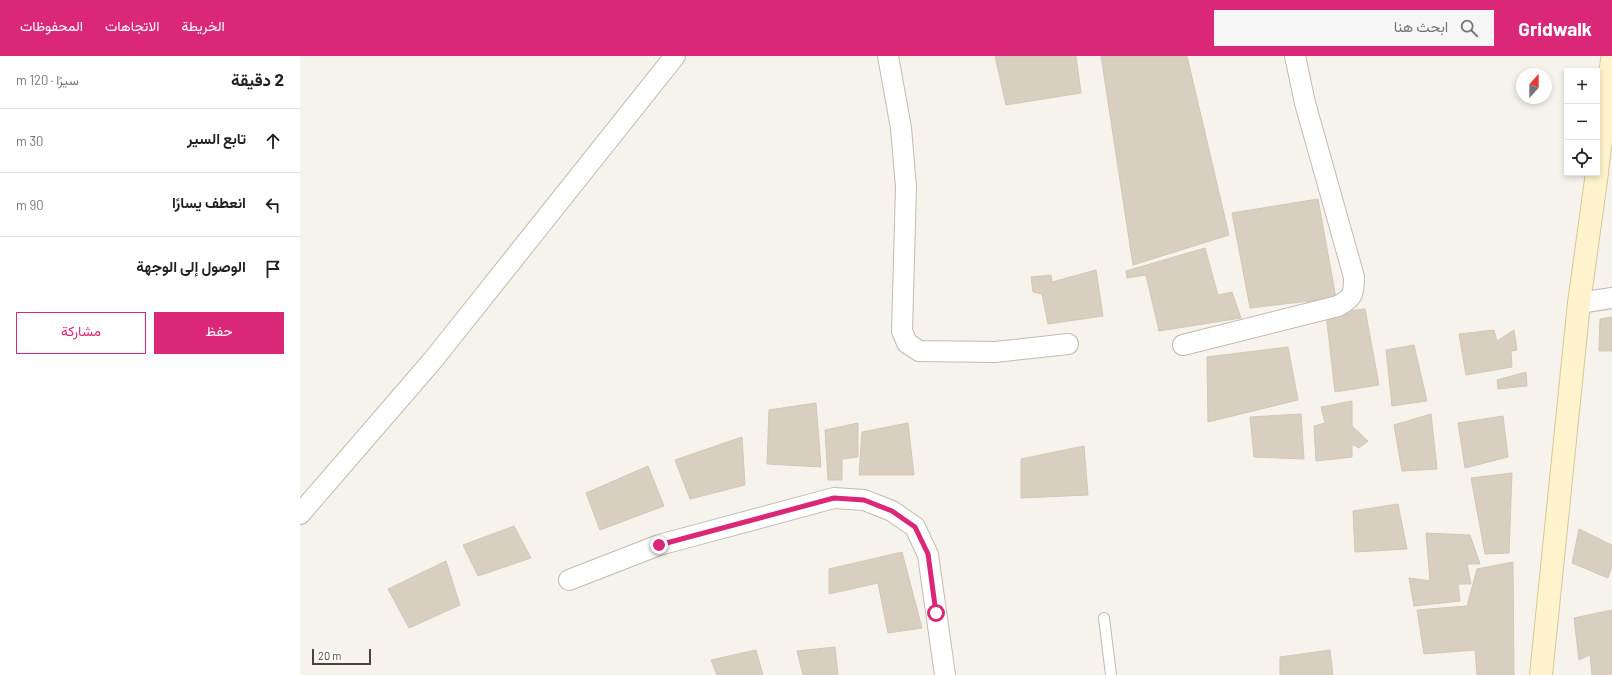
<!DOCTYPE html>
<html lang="ar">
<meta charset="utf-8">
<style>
body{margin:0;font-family:Barlow,Vazirmatn,sans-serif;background:#f6f6f6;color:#202124;direction:rtl}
.controls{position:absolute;right:12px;top:12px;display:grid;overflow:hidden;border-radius:0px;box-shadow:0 2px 6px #0003}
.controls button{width:36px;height:36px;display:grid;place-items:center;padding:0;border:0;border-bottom:1px solid #e0e0e0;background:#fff;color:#202124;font:20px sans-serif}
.compass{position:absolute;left:1216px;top:12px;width:36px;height:36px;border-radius:50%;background:#fff;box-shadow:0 2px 6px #0003;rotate:21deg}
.scale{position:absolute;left:12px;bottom:10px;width:59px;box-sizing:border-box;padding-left:4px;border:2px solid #4b4439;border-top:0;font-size:11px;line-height:14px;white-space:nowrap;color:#4b4439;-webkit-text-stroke:3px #fff;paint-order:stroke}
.stop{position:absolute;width:12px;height:12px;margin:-9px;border:3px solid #db2777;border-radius:50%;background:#fff}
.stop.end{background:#db2777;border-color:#fff;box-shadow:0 1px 4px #0008}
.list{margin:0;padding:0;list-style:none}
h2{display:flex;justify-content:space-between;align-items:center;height:52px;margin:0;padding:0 16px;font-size:17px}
h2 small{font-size:13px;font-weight:400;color:#757577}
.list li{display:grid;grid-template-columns:26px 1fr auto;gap:12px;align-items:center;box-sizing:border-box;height:64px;padding:0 16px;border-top:1px solid #e0e0e0}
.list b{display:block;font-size:15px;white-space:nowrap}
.list em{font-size:13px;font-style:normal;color:#757577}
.actions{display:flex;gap:8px;padding:12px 16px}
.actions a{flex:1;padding:9px 0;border:1px solid #db2777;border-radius:0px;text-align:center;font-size:14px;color:#db2777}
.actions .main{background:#db2777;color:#fff}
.icon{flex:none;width:22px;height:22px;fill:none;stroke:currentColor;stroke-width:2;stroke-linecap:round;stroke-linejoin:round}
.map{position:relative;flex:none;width:1312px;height:619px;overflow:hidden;direction:ltr}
header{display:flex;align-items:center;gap:24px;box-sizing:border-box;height:56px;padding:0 20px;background:#db2777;color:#fff}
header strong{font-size:19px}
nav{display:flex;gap:22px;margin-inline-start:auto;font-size:14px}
.search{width:280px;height:36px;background:#f6f6f6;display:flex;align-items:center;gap:10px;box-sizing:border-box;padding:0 14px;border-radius:0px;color:#757577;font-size:15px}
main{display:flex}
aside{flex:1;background:#fff}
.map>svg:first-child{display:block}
.building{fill:#d8cfc1;stroke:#d3c7b4}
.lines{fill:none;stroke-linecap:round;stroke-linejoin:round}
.service-casing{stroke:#c2bbae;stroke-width:12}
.minor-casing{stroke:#c2bbae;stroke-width:22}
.secondary-casing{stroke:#d6c79b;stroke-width:24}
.service{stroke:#fff;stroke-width:10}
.minor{stroke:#fff;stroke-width:20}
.secondary{stroke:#fff3cd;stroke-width:22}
.route{stroke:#db2777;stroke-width:5}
</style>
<header>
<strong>Gridwalk</strong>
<div class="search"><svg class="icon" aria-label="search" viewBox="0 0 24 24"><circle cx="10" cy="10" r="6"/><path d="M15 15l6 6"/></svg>ابحث هنا</div>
<nav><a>الخريطة</a><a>الاتجاهات</a><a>المحفوظات</a></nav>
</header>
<main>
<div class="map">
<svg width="1312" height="619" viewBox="0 0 1312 619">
<rect width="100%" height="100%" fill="#f6f3ec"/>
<!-- building -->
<g class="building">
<path d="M695 0H776L781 37 706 49Z"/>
<path d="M801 0H887L929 179 833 209Z"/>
<path d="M1018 143 1036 242 950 252 932 157Z"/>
<path d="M905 192 918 239 932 236 941 262 859 275 846 219 827 222 826 215Z"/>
<path d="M796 214 803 260 748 268 742 238 733 236 731 221 751 219 752 226Z"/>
<path d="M1065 253 1079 329 1035 336 1026 258Z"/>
<path d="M1312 261V295H1299L1300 263Z"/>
<path d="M1194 274 1197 285 1214 274 1217 294 1211 295 1212 311 1166 319 1159 278Z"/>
<path d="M1114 289 1127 345 1092 350 1086 294Z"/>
<path d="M988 291 998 344 908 366 907 301Z"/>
<path d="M1226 316 1227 330 1198 333 1197 324Z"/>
<path d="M1052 345V370L1068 385 1059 392 1052 388V401L1016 405 1014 370 1025 367 1021 351Z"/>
<path d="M516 347 521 411 467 408 469 354Z"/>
<path d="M1001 358 1004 403 954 401 950 361Z"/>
<path d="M1131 358 1137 413 1102 415 1094 369Z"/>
<path d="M1203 360 1208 401 1165 412 1158 367Z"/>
<path d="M558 367V401L542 403V424H528L525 374Z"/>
<path d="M608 367 614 419H559L562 376Z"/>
<path d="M442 381 445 429 390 443 375 404Z"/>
<path d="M784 390 788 439 721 442V403Z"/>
<path d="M348 410 364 450 300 474 286 437Z"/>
<path d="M1212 417 1209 497 1185 498 1171 422Z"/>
<path d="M1098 448 1107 493 1055 496 1053 455Z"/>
<path d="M214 470 231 502 178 520 163 489Z"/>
<path d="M1279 473 1312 489V509L1308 522 1272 507Z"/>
<path d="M1126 477 1170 479 1180 508H1167L1171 528H1158L1160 545 1114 550 1109 522 1130 525Z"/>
<path d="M602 496 622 572 588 577 578 527 529 538V513Z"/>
<path d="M146 505 160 549 109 572 88 533Z"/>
<path d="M1213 506 1214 619H1177L1175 594 1124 598 1117 554 1167 550 1177 513Z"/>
<path d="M1312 554V618L1292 619 1290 599 1279 604 1274 562Z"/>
<path d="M535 591 538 619H503L497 595Z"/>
<path d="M456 594 463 619H417L411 604Z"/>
<path d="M1030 594 1033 619H980V601Z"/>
</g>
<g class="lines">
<defs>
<path id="service" d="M804 562 811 619"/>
<g id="minor">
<path d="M588 0 601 72 606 131 602 275 607 287 619 295 695 296 768 288"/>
<path d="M1279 247 1312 242"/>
<path d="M883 289 1038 250C1053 242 1054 238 1054 221L1005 47 995 0"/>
<path d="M0 458 133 304 375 0"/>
<path d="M269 524 359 489 534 442 564 444 592 455 615 471 628 499 645 619"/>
</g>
<g id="secondary">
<path d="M1297 114 1312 4"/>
<path d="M1241 619 1279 247 1297 117"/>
</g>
</defs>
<!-- service casing -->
<use href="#service" class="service-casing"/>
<!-- minor casing -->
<use href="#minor" class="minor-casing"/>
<!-- secondary casing -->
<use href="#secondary" class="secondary-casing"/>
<!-- service -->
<use href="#service" class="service"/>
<!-- minor -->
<use href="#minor" class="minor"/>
<!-- secondary -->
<use href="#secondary" class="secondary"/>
</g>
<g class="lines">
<!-- route -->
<path class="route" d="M359 489 534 442 564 444 592 455 615 471 628 498 636 557"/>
</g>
</svg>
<div class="controls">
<button>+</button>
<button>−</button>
<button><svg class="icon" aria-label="locate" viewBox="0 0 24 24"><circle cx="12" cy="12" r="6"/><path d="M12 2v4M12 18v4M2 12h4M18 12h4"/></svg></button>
</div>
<svg class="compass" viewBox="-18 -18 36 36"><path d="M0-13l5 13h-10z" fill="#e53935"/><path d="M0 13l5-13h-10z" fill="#757577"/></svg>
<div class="scale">20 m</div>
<div class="stop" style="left:636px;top:557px"></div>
<div class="stop end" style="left:359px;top:489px"></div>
</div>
<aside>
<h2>2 دقيقة<small>سيرًا · 120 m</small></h2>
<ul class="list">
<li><svg class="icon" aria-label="ahead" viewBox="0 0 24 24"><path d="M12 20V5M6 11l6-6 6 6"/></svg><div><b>تابع السير</b></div><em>30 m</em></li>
<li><svg class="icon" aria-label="left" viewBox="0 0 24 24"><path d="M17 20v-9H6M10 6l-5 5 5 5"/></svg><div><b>انعطف يسارًا</b></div><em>90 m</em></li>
<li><svg class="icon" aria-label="arrive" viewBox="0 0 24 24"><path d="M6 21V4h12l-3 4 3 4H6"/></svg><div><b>الوصول إلى الوجهة</b></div></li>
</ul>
<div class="actions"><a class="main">حفظ</a><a>مشاركة</a></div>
</aside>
</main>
